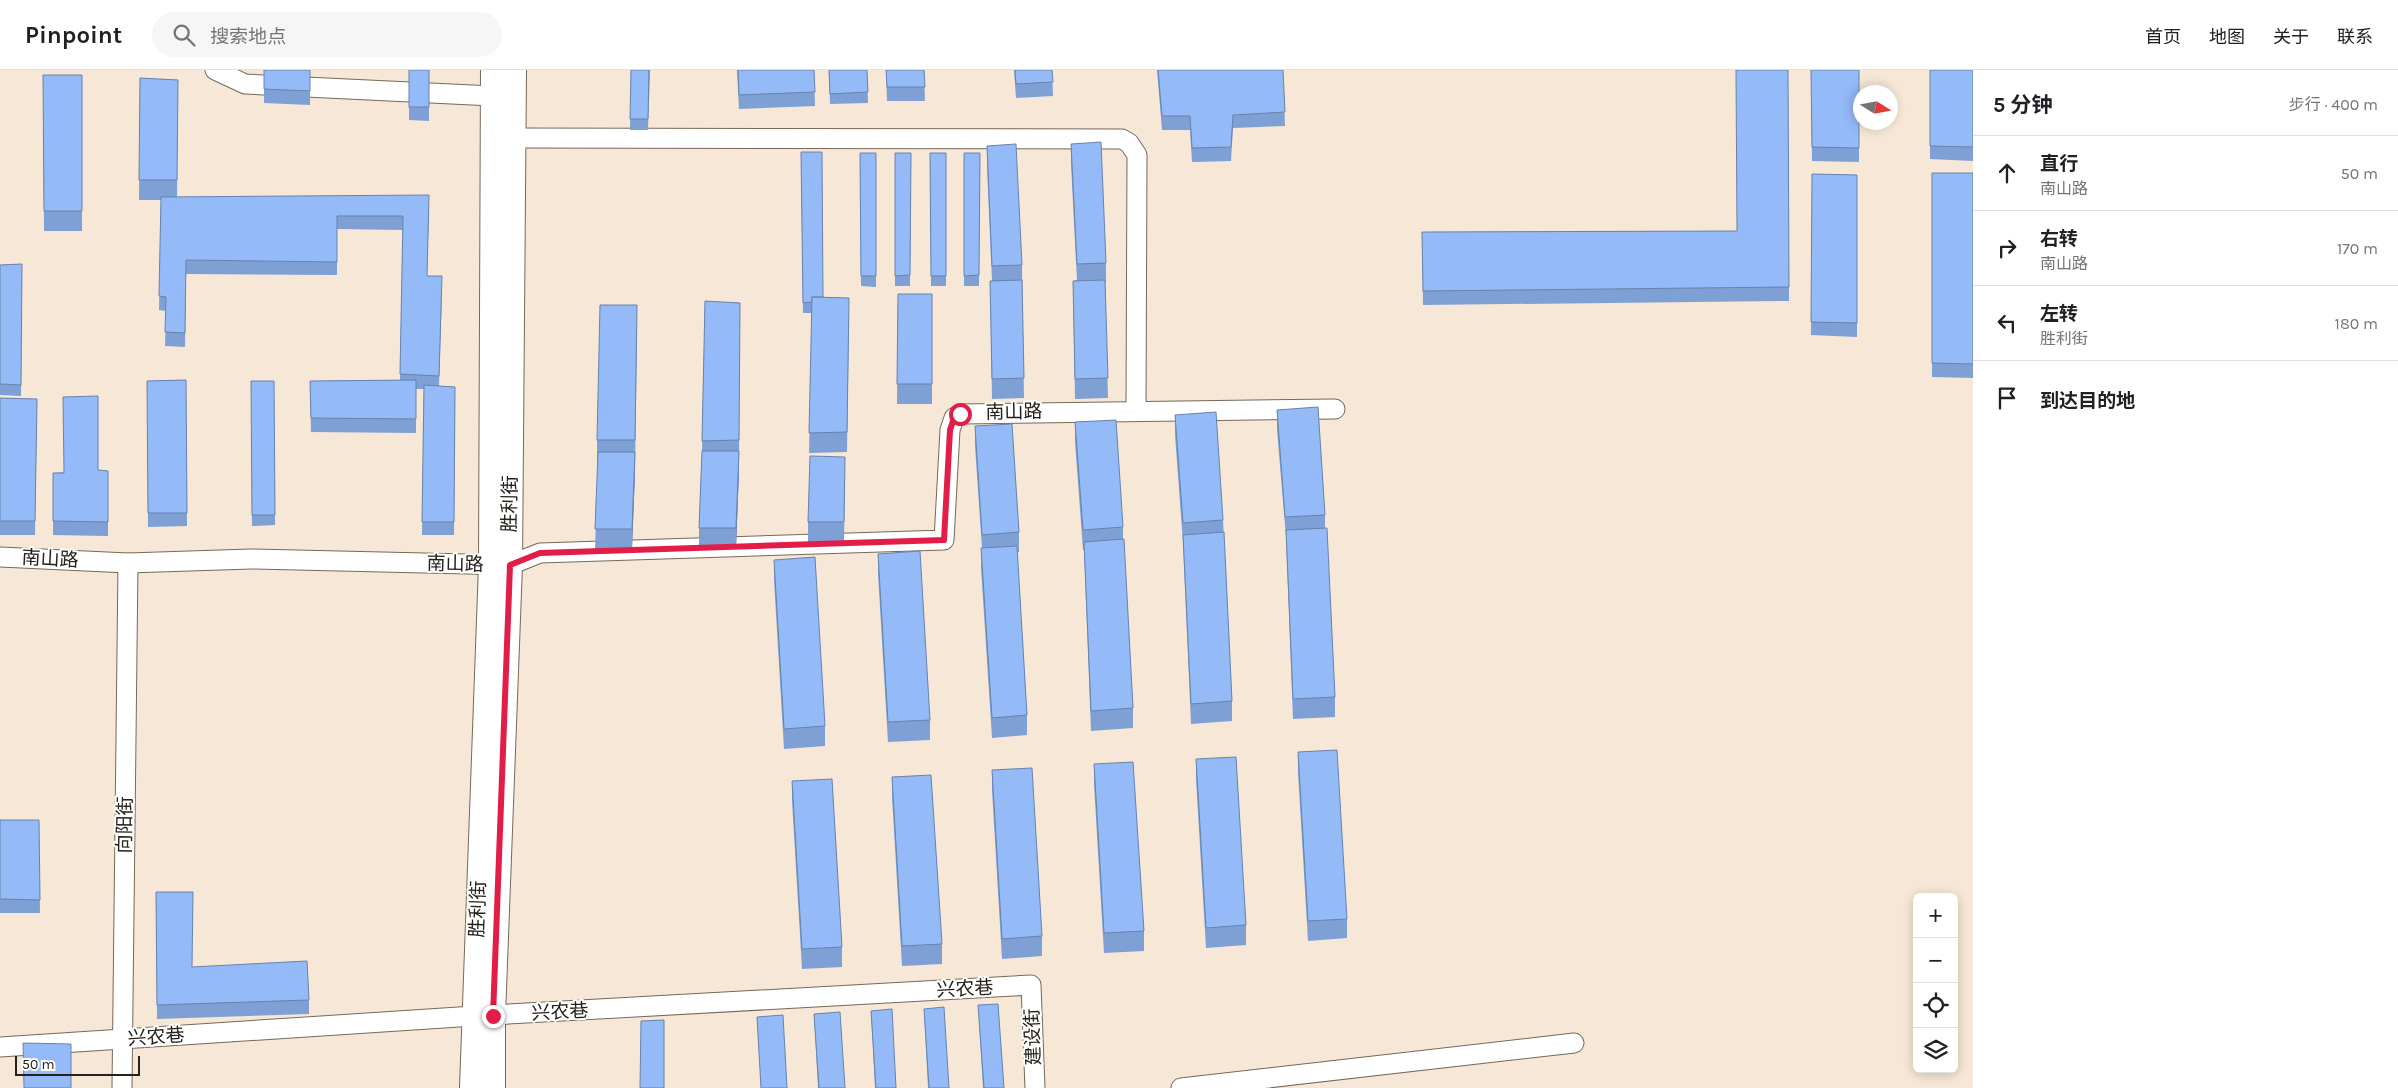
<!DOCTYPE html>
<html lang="zh">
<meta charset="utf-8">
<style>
body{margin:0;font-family:Karla,"Noto Sans SC",sans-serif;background:#f6f6f6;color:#202124}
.controls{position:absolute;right:15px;bottom:15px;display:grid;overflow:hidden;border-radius:8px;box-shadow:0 2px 12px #0003}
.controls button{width:45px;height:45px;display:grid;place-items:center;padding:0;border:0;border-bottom:1px solid #e0e0e0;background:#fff;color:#202124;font:25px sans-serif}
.compass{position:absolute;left:1853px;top:15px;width:45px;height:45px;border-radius:50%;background:#fff;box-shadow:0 2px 12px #0003;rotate:101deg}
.scale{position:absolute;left:15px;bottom:12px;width:125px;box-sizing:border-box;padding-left:5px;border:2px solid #25201a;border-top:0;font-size:14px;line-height:18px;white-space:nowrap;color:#25201a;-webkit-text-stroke:4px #fff;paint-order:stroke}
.stop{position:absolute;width:15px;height:15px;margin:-11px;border:4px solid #e11d48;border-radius:50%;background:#fff}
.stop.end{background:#e11d48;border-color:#fff;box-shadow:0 1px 5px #0008}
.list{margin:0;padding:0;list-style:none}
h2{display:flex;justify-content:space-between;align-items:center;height:65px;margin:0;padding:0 20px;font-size:21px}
h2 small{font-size:16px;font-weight:400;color:#757577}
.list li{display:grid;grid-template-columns:32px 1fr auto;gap:15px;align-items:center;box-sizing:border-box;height:75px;padding:0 20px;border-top:1px solid #e0e0e0}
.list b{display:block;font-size:19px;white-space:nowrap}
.list p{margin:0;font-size:16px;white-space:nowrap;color:#757577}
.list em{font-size:16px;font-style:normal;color:#757577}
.icon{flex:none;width:28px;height:28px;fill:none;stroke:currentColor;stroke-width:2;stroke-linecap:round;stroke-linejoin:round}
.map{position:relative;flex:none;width:1973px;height:1018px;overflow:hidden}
header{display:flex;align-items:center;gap:30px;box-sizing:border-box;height:70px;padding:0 25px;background:#fff;border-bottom:1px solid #e0e0e0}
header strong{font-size:24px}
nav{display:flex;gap:28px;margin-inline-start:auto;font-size:18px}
.search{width:350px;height:45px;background:#f6f6f6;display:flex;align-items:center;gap:12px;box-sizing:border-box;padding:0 18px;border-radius:28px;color:#757577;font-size:19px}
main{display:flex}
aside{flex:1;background:#fff}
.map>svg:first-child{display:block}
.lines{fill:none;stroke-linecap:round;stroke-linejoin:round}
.minor-casing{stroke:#76695a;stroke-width:21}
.major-casing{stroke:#76695a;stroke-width:26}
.minor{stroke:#fff;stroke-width:19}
.major{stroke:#fff;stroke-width:24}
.wall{fill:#7fa0d4}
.shaded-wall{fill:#6882ad}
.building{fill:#94baf7;stroke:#6882ad}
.route{stroke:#e11d48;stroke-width:6}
.labels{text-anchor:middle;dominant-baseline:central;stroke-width:4;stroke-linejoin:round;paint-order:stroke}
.street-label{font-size:19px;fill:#25201a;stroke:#fff}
</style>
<header>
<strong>Pinpoint</strong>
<div class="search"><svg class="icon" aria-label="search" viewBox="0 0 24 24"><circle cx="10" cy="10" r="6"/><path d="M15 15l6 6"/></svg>搜索地点</div>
<nav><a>首页</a><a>地图</a><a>关于</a><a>联系</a></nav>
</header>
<main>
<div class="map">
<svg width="1973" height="1018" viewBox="0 0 1973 1018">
<rect width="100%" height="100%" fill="#f6e7d6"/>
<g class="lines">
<defs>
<g id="minor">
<path d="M215 0 245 14 493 26"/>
<path d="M514 68 1122 69 1129 73 1137 85 1136 341"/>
<path d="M0 487 128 493 251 489 510 495 540 483 944 470 950 360 954 348 960 344 1335 339"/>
<path d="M0 977 474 946 1031 915 1035 1018"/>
<path d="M122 1018 128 493"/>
<path d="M1181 1018 1574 973"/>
</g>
<g id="major">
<path d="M472 1018 491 495 493 0"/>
<path d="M493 1018V946L510 495 514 0"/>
</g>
</defs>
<!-- minor casing -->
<use href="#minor" class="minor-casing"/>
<!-- major casing -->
<use href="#major" class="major-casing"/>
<!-- minor -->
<use href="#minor" class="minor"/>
<!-- major -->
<use href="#major" class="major"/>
</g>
<!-- wall -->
<g class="wall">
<path d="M264 0H310V35L264 33Z"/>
<path d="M409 0H429V51L409 50Z"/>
<path d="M631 0H650L648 60H630Z"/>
<path d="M737 0H814L815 36 739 39Z"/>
<path d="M829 0H867L868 33 830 34Z"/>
<path d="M886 0H924L925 31H887Z"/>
<path d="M1014 0H1052L1053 26 1016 28Z"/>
<path d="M1157 0H1283L1285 56 1233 58 1231 91 1192 92 1190 60H1162Z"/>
<path d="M1788 0 1789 231 1423 235 1422 162 1737 161Z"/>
<path d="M1811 0H1859V92L1812 91Z"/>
<path d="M1930 0H1973V91L1930 89Z"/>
<path d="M43 5H82V161H44Z"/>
<path d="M140 8 178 10 177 127 429 139 427 206 442 220 439 316 455 317 454 465H422L424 319H416V363L311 362 310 311 400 310 403 160 337 159V205L186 204 185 277 165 276 166 241 159 240 161 130H139Z"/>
<path d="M1071 74 1106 193V213H1105L1108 328 1075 329 1073 211 1077 210 1071 94Z"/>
<path d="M987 76 1022 195 1024 328 992 329 990 211H992L987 96Z"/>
<path d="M801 82 823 227 849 248 847 382 809 383 812 243H803Z"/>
<path d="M860 83H876V217L861 216Z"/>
<path d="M895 83H911L910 216H895Z"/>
<path d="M930 83H946V216H931Z"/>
<path d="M964 83H980L979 216H964Z"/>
<path d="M1932 103H1973V308L1932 307Z"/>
<path d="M1812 104 1857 105V267L1811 265Z"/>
<path d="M22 194 21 326 0 325V195Z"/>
<path d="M898 224H932V334H897Z"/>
<path d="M705 231 740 233 739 401 736 478H699V458L702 381Z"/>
<path d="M637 255 635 402 632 479H595L598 390H597V370Z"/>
<path d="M186 310 187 456 148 457 147 311Z"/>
<path d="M251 311H274L275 455 252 456Z"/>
<path d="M0 328 37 329 35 465H0Z"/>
<path d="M1277 340 1325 445V458L1335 627V647L1293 649 1286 467 1277 360Z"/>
<path d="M1175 345 1223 450 1232 631V651L1191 654 1183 473 1175 365Z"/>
<path d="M1075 352 1123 457V470L1133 638V658L1091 661 1084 480H1083L1075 372Z"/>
<path d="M975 356 1019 462V482H1017L1027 645V665L992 668 981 498 982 478 975 376Z"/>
<path d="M98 400 108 401V466L53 465V403Z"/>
<path d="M845 407 844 472H808V452Z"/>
<path d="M878 484 930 650V670L888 672 878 504Z"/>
<path d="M774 490 825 656V676L784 679 774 510Z"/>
<path d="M1298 682 1347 849V868L1308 871 1298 702Z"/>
<path d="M1196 689 1246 855V875L1206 878 1196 709Z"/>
<path d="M1094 694 1144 861V881L1104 883 1094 714Z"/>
<path d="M992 700 1042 866V886L1002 889 992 720Z"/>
<path d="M892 707 942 874V894L902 896 892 727Z"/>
<path d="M792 711 842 877V897L802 899 792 731Z"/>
<path d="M0 750H39L40 843H0Z"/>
<path d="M156 822 192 897 309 930V944L157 949Z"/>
<path d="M978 935 1004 1018H983Z"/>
<path d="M924 939 949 1018H928Z"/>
<path d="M871 941 896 1018H875Z"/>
<path d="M814 944 845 1018H818Z"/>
<path d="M757 947 787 1018H761Z"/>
</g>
<!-- shaded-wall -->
<g class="shaded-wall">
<path d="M739 381V401L736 478V458Z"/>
<path d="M635 382V402L632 479V459Z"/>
</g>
<!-- building -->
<g class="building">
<path d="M264 0H310V21L264 19Z"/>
<rect x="409" y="0" width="20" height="37"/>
<path d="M631 0H649L648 49H630Z"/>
<path d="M738 0H814L815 22 739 25Z"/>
<path d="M829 0H867L868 22 830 24Z"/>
<path d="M886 0H924L925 17H887Z"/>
<path d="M1015 0H1052L1053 12 1016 14Z"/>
<path d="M1158 0H1283L1285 42 1233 45 1231 77 1192 78 1190 46H1162Z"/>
<path d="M1736 0H1788L1789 217 1423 221 1422 162 1737 161Z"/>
<path d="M1811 0H1859V78L1812 77Z"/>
<path d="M1930 0H1973V77L1930 76Z"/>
<path d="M43 5H82V141H44Z"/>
<path d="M140 8 178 10 177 110H139Z"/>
<path d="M1101 72 1106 193 1077 194 1071 74Z"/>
<path d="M1016 74 1022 195 992 196 987 76Z"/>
<path d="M801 82H822L823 227H812V232L803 233Z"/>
<path d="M860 83H876V206H861Z"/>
<path d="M895 83H911L910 205 895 206Z"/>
<path d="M930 83H946V206H931Z"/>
<path d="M964 83H980L979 205 964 206Z"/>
<path d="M1932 103H1973V294L1932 293Z"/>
<path d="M1812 104 1857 105V253L1811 252Z"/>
<path d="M429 125 427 206H442L439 306 400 304 403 146H337V192L186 190 185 263 165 262 166 227 159 226 161 127Z"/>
<path d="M22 194 21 315 0 314V195Z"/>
<path d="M1022 210 1024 308 992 309 990 211Z"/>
<path d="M1105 210 1108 308 1075 309 1073 211Z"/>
<path d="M898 224H932V314H897Z"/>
<path d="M812 227 849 228 847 362 809 363Z"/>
<path d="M705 231 740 233 739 370 702 371Z"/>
<path d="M600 235H637L635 370H597Z"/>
<path d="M186 310 187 443H148L147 311Z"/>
<path d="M416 310V349L311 348 310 311Z"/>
<path d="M251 311H274L275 445H252Z"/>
<path d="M424 315 455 317 454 452H422Z"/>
<path d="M98 326V400L108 401V452L53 451V403H64L63 327Z"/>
<path d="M0 328 37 329 35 451H0Z"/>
<path d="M1318 337 1325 445 1285 447 1277 340Z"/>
<path d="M1216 342 1223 450 1183 453 1175 345Z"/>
<path d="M1116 350 1123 457 1083 460 1075 352Z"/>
<path d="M1012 354 1019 462 982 465 975 356Z"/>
<path d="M702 381H739L736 458H699Z"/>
<path d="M598 382H635L632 459H595Z"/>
<path d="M810 386 845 387 844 452H808Z"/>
<path d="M1327 458 1335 627 1293 629 1286 460Z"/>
<path d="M1224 462 1232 631 1191 634 1183 465Z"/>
<path d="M1124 469 1133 638 1091 641 1084 472Z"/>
<path d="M1017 476 1027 645 992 648 981 478Z"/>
<path d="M920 481 930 650 888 652 878 484Z"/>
<path d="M815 487 825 656 784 659 774 490Z"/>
<path d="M1337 680 1347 849 1308 851 1298 682Z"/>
<path d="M1236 687 1246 855 1206 858 1196 689Z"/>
<path d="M1133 692 1144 861 1104 863 1094 694Z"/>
<path d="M1032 698 1042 866 1002 869 992 700Z"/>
<path d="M931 705 942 874 902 876 892 707Z"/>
<path d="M832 709 842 877 802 879 792 711Z"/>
<path d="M0 750H39L40 830 0 829Z"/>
<path d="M156 822H193L192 897 307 891 309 930 157 935Z"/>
<path d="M998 934 1004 1018H984L978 935Z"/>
<path d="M944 937 949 1018H929L924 939Z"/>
<path d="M892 939 896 1018H876L871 941Z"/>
<path d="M840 942 845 1018H819L814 944Z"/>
<path d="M783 945 787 1018H761L757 947Z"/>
<path d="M664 950V1018H640L641 951Z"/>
<path d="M23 973 71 974V1018H24Z"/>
</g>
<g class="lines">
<!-- route -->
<path class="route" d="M493 946 510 495 540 483 944 470 950 360 954 348 960 344"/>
</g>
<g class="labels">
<!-- street labels -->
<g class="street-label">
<text transform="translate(1014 342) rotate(-1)">南山路</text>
<text transform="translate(510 434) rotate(-89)">胜利街</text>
<text transform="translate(50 489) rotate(3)">南山路</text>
<text transform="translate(455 494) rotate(1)">南山路</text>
<text transform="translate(125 755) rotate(-89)">向阳街</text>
<text transform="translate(478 839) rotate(-88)">胜利街</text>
<text transform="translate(965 919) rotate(-3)">兴农巷</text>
<text transform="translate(560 942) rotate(-3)">兴农巷</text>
<text transform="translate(156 967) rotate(-4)">兴农巷</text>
<text transform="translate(1033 967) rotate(-92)">建设街</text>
</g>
</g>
</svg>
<div class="controls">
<button>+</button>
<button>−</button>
<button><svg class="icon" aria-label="locate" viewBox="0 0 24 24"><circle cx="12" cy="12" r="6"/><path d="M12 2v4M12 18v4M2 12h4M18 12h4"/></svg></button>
<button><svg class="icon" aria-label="layers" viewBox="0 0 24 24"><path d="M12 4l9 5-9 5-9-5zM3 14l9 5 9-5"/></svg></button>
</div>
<svg class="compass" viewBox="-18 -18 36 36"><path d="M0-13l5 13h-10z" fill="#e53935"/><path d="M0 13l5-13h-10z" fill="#757577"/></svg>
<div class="scale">50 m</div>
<div class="stop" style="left:960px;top:344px"></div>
<div class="stop end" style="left:493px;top:946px"></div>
</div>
<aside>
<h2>5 分钟<small>步行 · 400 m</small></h2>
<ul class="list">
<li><svg class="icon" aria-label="ahead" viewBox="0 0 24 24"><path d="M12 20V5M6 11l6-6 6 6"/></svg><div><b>直行</b><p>南山路</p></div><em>50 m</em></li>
<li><svg class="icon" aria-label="right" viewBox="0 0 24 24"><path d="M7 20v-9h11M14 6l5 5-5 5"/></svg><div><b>右转</b><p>南山路</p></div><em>170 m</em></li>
<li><svg class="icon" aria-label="left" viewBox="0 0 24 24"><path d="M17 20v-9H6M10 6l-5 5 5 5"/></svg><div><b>左转</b><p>胜利街</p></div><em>180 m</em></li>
<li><svg class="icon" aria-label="arrive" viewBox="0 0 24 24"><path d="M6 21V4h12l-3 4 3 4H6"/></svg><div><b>到达目的地</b></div></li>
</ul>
</aside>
</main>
